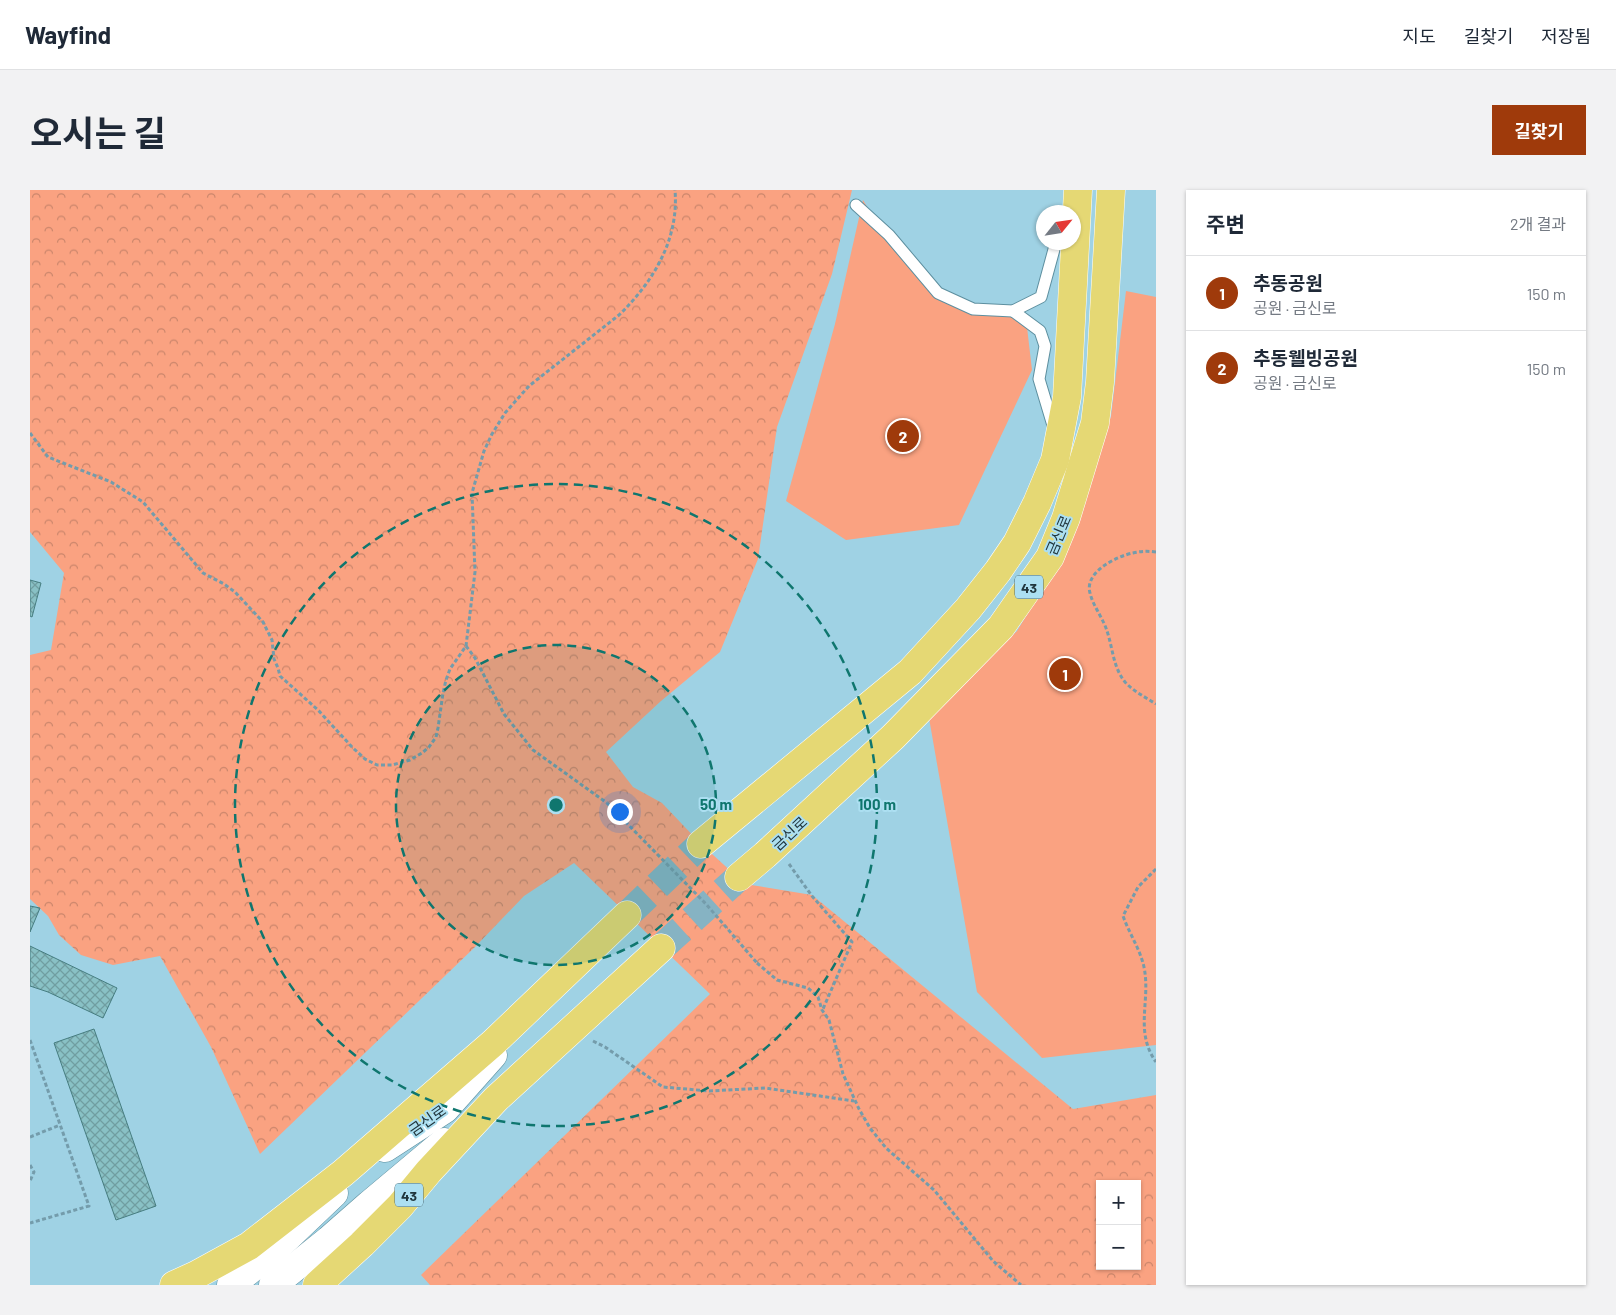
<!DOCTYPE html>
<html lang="ko">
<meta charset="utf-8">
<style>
body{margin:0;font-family:Barlow,"Noto Sans KR",sans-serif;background:#f2f2f3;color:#1f2937}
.controls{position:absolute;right:15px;bottom:15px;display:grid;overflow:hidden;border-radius:0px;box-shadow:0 1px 4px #0004}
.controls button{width:45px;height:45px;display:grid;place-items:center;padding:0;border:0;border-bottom:1px solid #e0e1e3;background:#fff;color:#1f2937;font:25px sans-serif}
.compass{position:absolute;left:1006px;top:15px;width:45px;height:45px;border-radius:50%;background:#fff;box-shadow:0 1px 4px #0004;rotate:60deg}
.you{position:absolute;left:589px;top:621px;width:18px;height:18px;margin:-12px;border:4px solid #fff;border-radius:50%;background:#1a73e8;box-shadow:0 0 0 8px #1a73e833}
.badge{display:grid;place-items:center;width:32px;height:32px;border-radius:50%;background:#9f3a0b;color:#fff;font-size:16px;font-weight:700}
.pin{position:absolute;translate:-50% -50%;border:2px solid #fff;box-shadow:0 1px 5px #0006}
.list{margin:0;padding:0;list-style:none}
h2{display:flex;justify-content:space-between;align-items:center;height:65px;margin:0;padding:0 20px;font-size:21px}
h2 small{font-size:16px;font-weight:400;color:#747a83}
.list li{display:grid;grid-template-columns:32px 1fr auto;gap:15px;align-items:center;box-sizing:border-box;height:75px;padding:0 20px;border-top:1px solid #e0e1e3}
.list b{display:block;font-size:19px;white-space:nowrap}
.list p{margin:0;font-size:16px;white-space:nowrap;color:#747a83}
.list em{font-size:16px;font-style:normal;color:#747a83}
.map{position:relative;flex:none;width:1126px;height:1095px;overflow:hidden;border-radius:0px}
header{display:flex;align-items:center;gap:30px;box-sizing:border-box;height:70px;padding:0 25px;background:#fff;border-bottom:1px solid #e0e1e3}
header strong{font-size:24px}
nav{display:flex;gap:28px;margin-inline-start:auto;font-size:18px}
.intro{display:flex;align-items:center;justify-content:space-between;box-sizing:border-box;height:120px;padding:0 30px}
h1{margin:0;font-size:35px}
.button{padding:12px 22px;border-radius:0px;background:#9f3a0b;color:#fff;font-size:18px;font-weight:700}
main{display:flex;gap:30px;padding:0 30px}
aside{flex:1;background:#fff;border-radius:0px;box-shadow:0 1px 4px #0004}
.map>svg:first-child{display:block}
.green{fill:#faa281}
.forest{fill:url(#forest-crowns);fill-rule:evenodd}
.building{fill:url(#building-cross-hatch);stroke:#467d80}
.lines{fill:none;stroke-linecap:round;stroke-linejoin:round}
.primary-tunnel{stroke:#86b3c3;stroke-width:28;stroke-dasharray:28 14;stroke-linecap:butt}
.service-casing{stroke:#5d8f9f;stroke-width:13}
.tertiary-casing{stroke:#5d8f9f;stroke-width:29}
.primary-casing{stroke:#fff;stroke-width:29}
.path{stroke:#749cab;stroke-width:3;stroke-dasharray:4 2.5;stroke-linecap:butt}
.service{stroke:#fff;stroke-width:11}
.tertiary{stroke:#fff;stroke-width:28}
.primary{stroke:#e5d874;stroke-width:28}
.path-bridge{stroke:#749cab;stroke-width:3;stroke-dasharray:4 2.5;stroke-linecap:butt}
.ring{fill:none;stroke:#0f766e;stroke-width:2.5;stroke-dasharray:9 6}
.labels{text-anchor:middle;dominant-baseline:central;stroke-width:4;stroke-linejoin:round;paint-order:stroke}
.shield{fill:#acdff1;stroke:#4b6973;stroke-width:1}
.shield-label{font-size:14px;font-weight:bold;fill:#21363d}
.street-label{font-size:15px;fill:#21363d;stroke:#acdff1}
.centre{fill:#0f766e;stroke:#acdff1;stroke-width:2.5}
.ring-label{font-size:15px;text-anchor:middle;font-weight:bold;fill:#0f766e;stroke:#acdff1;stroke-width:4;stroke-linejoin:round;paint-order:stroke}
</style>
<header>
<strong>Wayfind</strong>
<nav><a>지도</a><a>길찾기</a><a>저장됨</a></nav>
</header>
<div class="intro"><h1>오시는 길</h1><a class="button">길찾기</a></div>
<main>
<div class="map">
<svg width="1126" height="1095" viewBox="0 0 1126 1095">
<defs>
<pattern id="forest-crowns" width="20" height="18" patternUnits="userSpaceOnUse" patternTransform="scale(1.25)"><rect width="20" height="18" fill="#faa281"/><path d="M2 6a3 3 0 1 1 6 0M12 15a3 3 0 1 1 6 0" fill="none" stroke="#ca856b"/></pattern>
<pattern id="building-cross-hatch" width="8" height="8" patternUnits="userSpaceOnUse" patternTransform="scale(1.25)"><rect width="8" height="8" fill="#89c1c5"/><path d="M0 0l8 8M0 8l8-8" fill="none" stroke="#709ea1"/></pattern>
</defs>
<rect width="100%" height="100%" fill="#9fd2e4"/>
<!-- green -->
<g class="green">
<path d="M833 10 857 50 922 110 995 120 1002 180 929 335 816 350 756 311 805 134Z"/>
<path d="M1096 101 1126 107V855L1012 868 947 802 899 528 987 441 1041 352 1081 226Z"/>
</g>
<!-- forest -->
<path class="forest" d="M0 0H822L802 84 747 237 728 369 690 462 631 511 576 562 603 597 632 613 671 654 715 694 782 705 1043 919 1126 905V1095H400L391 1085 680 804 544 673 494 706 445 757 230 964 181 857 130 766 83 775 51 765 29 745 18 726 0 709V465L21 460 34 383 0 342ZM1070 994H1107V1076H1070Z"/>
<!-- building -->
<g class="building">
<path d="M0 390 11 393 2 427 0 426Z"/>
<path d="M0 716 10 718 0 742Z"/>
<path d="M0 756 87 798 73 828 18 802 0 796Z"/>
<path d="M64 839 126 1016 86 1030 24 853Z"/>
</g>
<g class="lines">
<!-- primary-tunnel -->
<g class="primary-tunnel">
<path d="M597 725 671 654"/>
<path d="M631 758 709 687"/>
</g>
<defs>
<g id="service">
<path d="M826 15 859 45 908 103 943 119 983 121 1011 107 1026 52"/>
<path d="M983 121 1010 141 1015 156 1009 189 1024 239"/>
</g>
<g id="tertiary">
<path d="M355 958 415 919 463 865"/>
<path d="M201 1095 242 1062 304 1003"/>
<path d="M243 1095 299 1050 340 1014 414 952"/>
</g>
<g id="primary">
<path d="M671 654 880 482 938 419 968 381 987 353 1007 313 1025 270 1037 207 1048 0"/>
<path d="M709 687 735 665 863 547 971 437 1020 367 1036 328 1065 233 1070 192 1081 0"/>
<path d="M144 1095 166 1085 219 1056 313 983 463 853 597 725"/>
<path d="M287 1095 332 1054 370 1016 399 981 466 909 631 758"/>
</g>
</defs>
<!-- service casing -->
<use href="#service" class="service-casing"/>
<!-- tertiary casing -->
<use href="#tertiary" class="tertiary-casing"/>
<!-- primary casing -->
<use href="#primary" class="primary-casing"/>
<!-- path -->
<g class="path">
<path d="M0 243 18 267 81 292 113 312 173 383 194 394 205 402 233 432 242 450 244 469 248 478 250 486 288 520 322 557 335 569 347 575H362L380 570 392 563 399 557 406 547 408 538 413 503 416 490 420 479 436 456 445 382 442 303 454 261 462 244 475 223 499 196 589 125C624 91 649 49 645 0"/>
<path d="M1126 362C1118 361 1111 361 1103 363 1087 366 1054 382 1060 403 1063 416 1073 428 1077 441 1083 459 1083 477 1095 492 1103 501 1115 507 1126 514"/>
<path d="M436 456 445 468 474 524 503 560 577 613"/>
<path d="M759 674 782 706 822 752 793 819"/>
<path d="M1126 679 1108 697 1093 726C1099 743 1110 759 1114 777 1121 811 1104 841 1126 872"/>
<path d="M727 773 747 790 778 798 788 807 792 820 799 830 813 884 829 919 840 938 856 958 904 1000 963 1071 991 1095"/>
<path d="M0 850 59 1016 0 1033"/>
<path d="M563 851 575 857 633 897 679 901 735 898 824 911"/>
<path d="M0 947 30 935"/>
<path d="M0 975 4 982 0 991"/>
</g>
<!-- service -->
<use href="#service" class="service"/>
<!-- tertiary -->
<use href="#tertiary" class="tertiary"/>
<!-- primary -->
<use href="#primary" class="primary"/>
<!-- path-bridge -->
<path class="path-bridge" d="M577 613 676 714 727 773"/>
</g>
<!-- distance rings -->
<circle cx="526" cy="615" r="160" fill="#0f766e" fill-opacity=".12"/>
<g class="ring">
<circle cx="526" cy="615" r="160"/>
<circle cx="526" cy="615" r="321"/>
</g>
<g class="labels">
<!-- shield labels -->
<g class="shield">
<rect x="985" y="385.5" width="28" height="23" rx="4"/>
<rect x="365" y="993.5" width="28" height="23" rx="4"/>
</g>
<g class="shield-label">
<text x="999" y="397">43</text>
<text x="379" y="1005">43</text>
</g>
<!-- street labels -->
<g class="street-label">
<text transform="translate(1028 345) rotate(-67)">금신로</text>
<text transform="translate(759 643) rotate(-43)">금신로</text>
<text transform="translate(397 930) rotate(-35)">금신로</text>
</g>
</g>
<circle cx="526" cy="615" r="8" class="centre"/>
<g class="ring-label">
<text x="686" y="620">50 m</text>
<text x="847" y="620">100 m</text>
</g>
</svg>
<div class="controls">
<button>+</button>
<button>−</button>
</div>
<svg class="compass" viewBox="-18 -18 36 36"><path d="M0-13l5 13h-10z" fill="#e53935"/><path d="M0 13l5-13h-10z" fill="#747a83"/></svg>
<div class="you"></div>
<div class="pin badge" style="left:1035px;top:484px">1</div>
<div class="pin badge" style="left:873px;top:246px">2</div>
</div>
<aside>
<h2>주변<small>2개 결과</small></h2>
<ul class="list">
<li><span class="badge">1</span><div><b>추동공원</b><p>공원 · 금신로</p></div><em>150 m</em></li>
<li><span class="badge">2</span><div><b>추동웰빙공원</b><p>공원 · 금신로</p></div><em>150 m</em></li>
</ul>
</aside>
</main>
